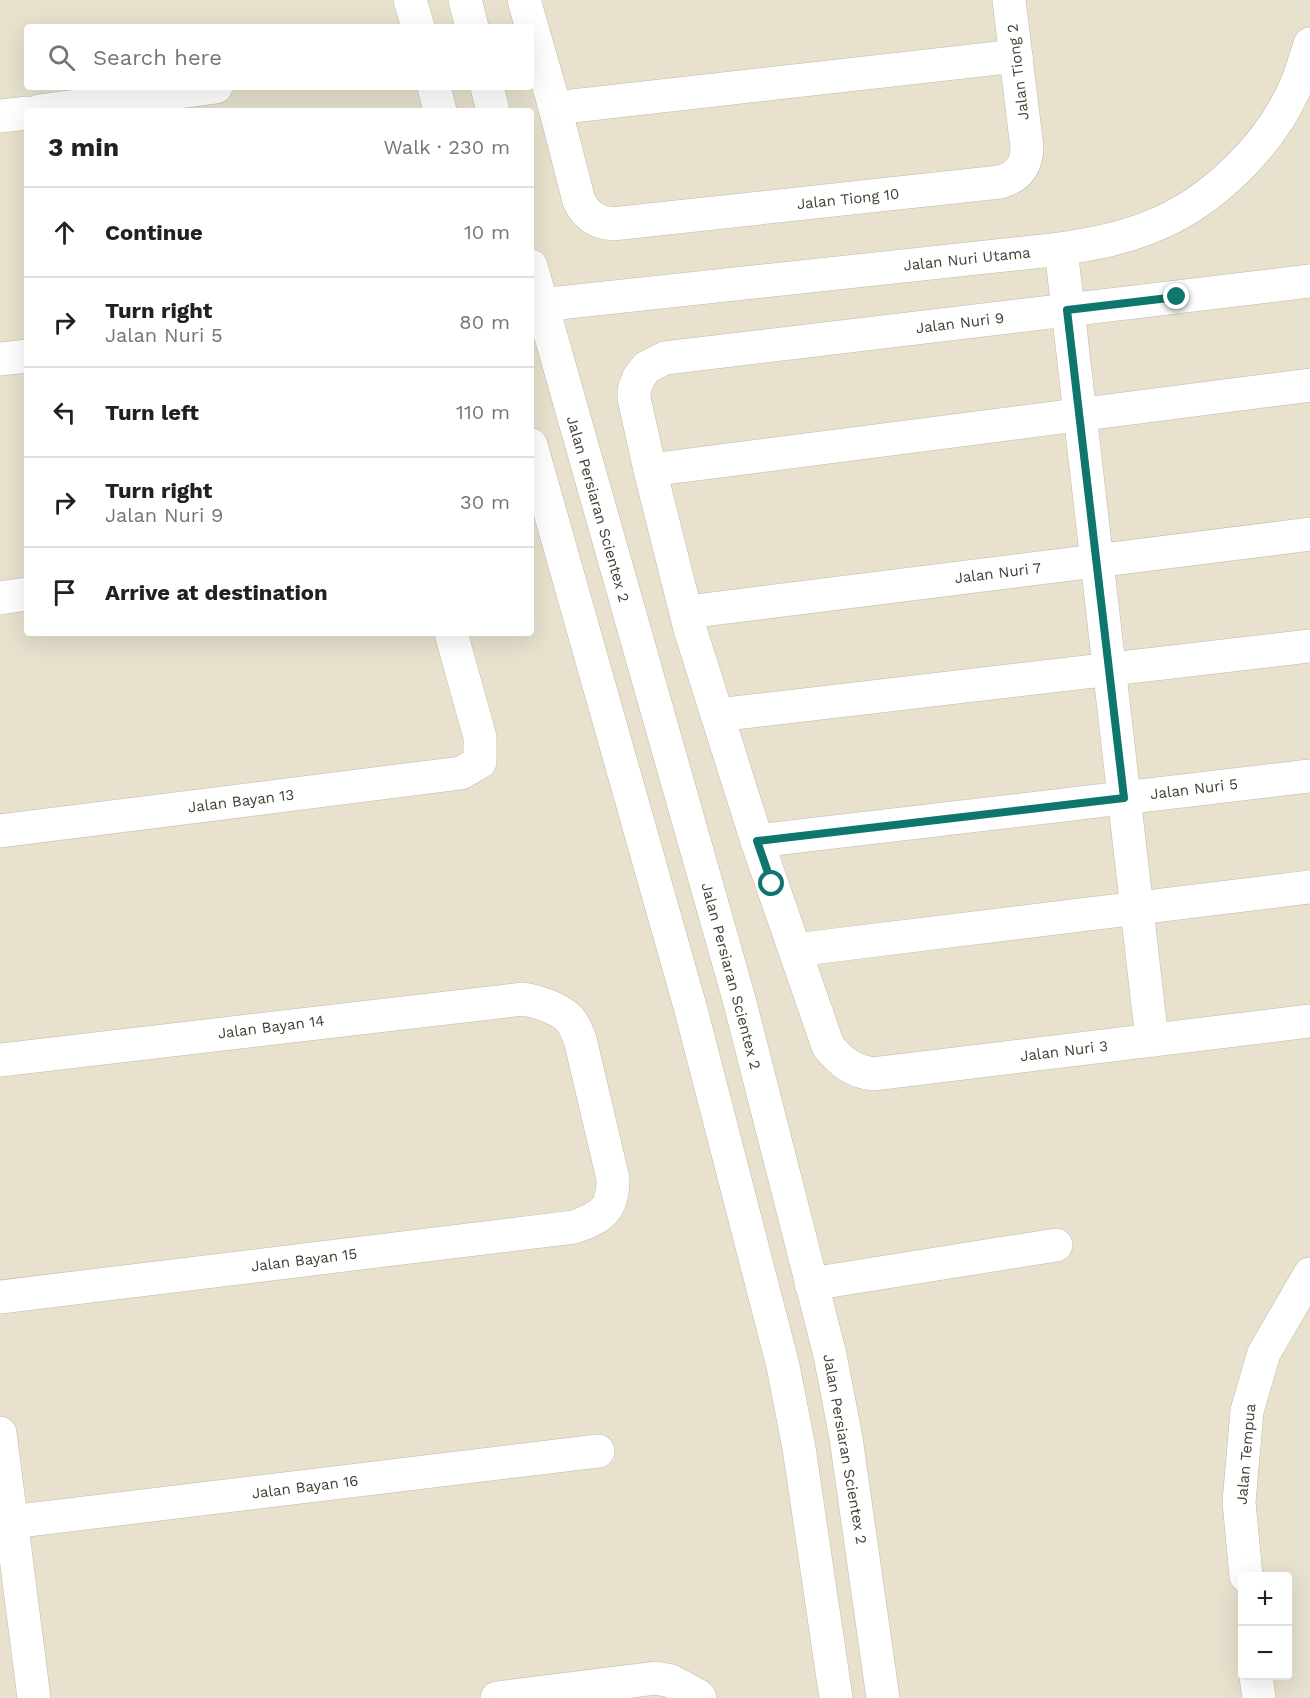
<!DOCTYPE html>
<meta charset="utf-8">
<style>
body{margin:0;font-family:"Work Sans",sans-serif;background:#f6f6f6;color:#202124}
.controls{position:absolute;right:18px;bottom:18px;display:grid;overflow:hidden;border-radius:6px;box-shadow:0 6px 24px #0002}
.controls button{width:54px;height:54px;display:grid;place-items:center;padding:0;border:0;border-bottom:2px solid #e0e0e0;background:#fff;color:#202124;font:30px sans-serif}
.stop{position:absolute;width:18px;height:18px;margin:-14px;border:4px solid #0f766e;border-radius:50%;background:#fff}
.stop.end{background:#0f766e;border-color:#fff;box-shadow:0 2px 6px #0008}
.list{margin:0;padding:0;list-style:none}
h2{display:flex;justify-content:space-between;align-items:center;height:78px;margin:0;padding:0 24px;font-size:26px}
h2 small{font-size:20px;font-weight:400;color:#757577}
.list li{display:grid;grid-template-columns:39px 1fr auto;gap:18px;align-items:center;box-sizing:border-box;height:90px;padding:0 24px;border-top:2px solid #e0e0e0}
.list b{display:block;font-size:22px;white-space:nowrap}
.list p{margin:0;font-size:20px;white-space:nowrap;color:#757577}
.list em{font-size:20px;font-style:normal;color:#757577}
.icon{flex:none;width:33px;height:33px;fill:none;stroke:currentColor;stroke-width:2;stroke-linecap:round;stroke-linejoin:round}
.map{position:relative;flex:none;width:1310px;height:1698px;overflow:hidden}
.search{position:absolute;background:#fff;box-shadow:0 6px 24px #0002;left:24px;top:24px;width:510px;height:66px;display:flex;align-items:center;gap:15px;box-sizing:border-box;padding:0 21px;border-radius:6px;color:#757577;font-size:22px}
.panel{position:absolute;background:#fff;box-shadow:0 6px 24px #0002;left:24px;top:108px;width:510px;height:528px;border-radius:6px}
.map>svg:first-child{display:block}
.residential{fill:#e7e1ce;fill-rule:evenodd}
.lines{fill:none;stroke-linecap:round;stroke-linejoin:round}
.minor-casing{stroke:#c1baa5;stroke-width:34}
.minor{stroke:#fff;stroke-width:33}
.route{stroke:#0f766e;stroke-width:8}
.labels{text-anchor:middle;dominant-baseline:central;stroke-width:5;stroke-linejoin:round;paint-order:stroke}
.street-label{font-size:15px;fill:#443e31;stroke:#fff}
</style>
<div class="map">
<svg width="1310" height="1698" viewBox="0 0 1310 1698">
<rect width="100%" height="100%" fill="#f3eee0"/>
<!-- residential -->
<path class="residential" d="M0 0H1310V1698H0ZM27 27H531V87H27ZM27 111H531V633H27ZM1242 1576H1288V1676H1242Z"/>
<g class="lines">
<defs>
<g id="minor">
<path d="M410 0 418 27"/>
<path d="M465 0 472 27"/>
<path d="M524 0 555 108 579 201C587 216 596 222 612 224L1000 182C1018 177 1026 167 1027 148L1009 0"/>
<path d="M434 87 440 111"/>
<path d="M487 87 493 111"/>
<path d="M555 108 1016 56"/>
<path d="M39 111 216 87"/>
<path d="M0 116 27 113"/>
<path d="M1061 249 1152 1040"/>
<path d="M531 266 739 999 830 1355 846 1438 883 1698"/>
<path d="M1310 281 665 358 647 367 639 377 634 390V398L650 470 690 629 757 841 828 1046C841 1062 852 1071 873 1074L1310 1021"/>
<path d="M531 306 1061 249C1091 244 1121 239 1150 227 1211 204 1272 144 1297 83 1302 70 1306 57 1310 44"/>
<path d="M0 359 27 356"/>
<path d="M531 445 691 1010 783 1366 799 1448 836 1698"/>
<path d="M650 470 1310 385"/>
<path d="M0 598 27 594"/>
<path d="M687 612 1310 534"/>
<path d="M717 715 1310 646"/>
<path d="M0 831 461 773 480 762V737L451 633"/>
<path d="M757 841 1310 776"/>
<path d="M795 950 1310 887"/>
<path d="M0 1060 523 999C539 1002 560 1008 571 1021 575 1026 577 1033 580 1039L613 1179C613 1210 602 1217 574 1227L0 1297"/>
<path d="M811 1284 1056 1245"/>
<path d="M0 1433 34 1698"/>
<path d="M11 1522 598 1451"/>
<path d="M1246 1576 1239 1502 1247 1411 1264 1353 1310 1274"/>
<path d="M1256 1676 1259 1698"/>
<path d="M497 1698 656 1678 671 1681 697 1695 700 1698"/>
</g>
</defs>
<!-- minor casing -->
<use href="#minor" class="minor-casing"/>
<!-- minor -->
<use href="#minor" class="minor"/>
</g>
<g class="lines">
<!-- route -->
<path class="route" d="M772 884 757 841 1124 798 1067 310 1177 297"/>
</g>
<g class="labels">
<!-- street labels -->
<g class="street-label">
<text transform="translate(1018 72) rotate(-97)">Jalan Tiong 2</text>
<text transform="translate(848 199) rotate(-6)">Jalan Tiong 10</text>
<text transform="translate(967 259) rotate(-6)">Jalan Nuri Utama</text>
<text transform="translate(960 323) rotate(-7)">Jalan Nuri 9</text>
<text transform="translate(598 509) rotate(74)">Jalan Persiaran Scientex 2</text>
<text transform="translate(998 573) rotate(-7)">Jalan Nuri 7</text>
<text transform="translate(1194 789) rotate(-7)">Jalan Nuri 5</text>
<text transform="translate(241 801) rotate(-7)">Jalan Bayan 13</text>
<text transform="translate(731 976) rotate(75)">Jalan Persiaran Scientex 2</text>
<text transform="translate(271 1027) rotate(-7)">Jalan Bayan 14</text>
<text transform="translate(1064 1051) rotate(-7)">Jalan Nuri 3</text>
<text transform="translate(304 1260) rotate(-7)">Jalan Bayan 15</text>
<text transform="translate(845 1449) rotate(80)">Jalan Persiaran Scientex 2</text>
<text transform="translate(1246 1454) rotate(-85)">Jalan Tempua</text>
<text transform="translate(305 1487) rotate(-7)">Jalan Bayan 16</text>
</g>
</g>
</svg>
<div class="controls">
<button>+</button>
<button>−</button>
</div>
<div class="stop" style="left:772px;top:884px"></div>
<div class="stop end" style="left:1177px;top:297px"></div>
<div class="search"><svg class="icon" aria-label="search" viewBox="0 0 24 24"><circle cx="10" cy="10" r="6"/><path d="M15 15l6 6"/></svg>Search here</div>
<section class="panel">
<h2>3 min<small>Walk · 230 m</small></h2>
<ul class="list">
<li><svg class="icon" aria-label="ahead" viewBox="0 0 24 24"><path d="M12 20V5M6 11l6-6 6 6"/></svg><div><b>Continue</b></div><em>10 m</em></li>
<li><svg class="icon" aria-label="right" viewBox="0 0 24 24"><path d="M7 20v-9h11M14 6l5 5-5 5"/></svg><div><b>Turn right</b><p>Jalan Nuri 5</p></div><em>80 m</em></li>
<li><svg class="icon" aria-label="left" viewBox="0 0 24 24"><path d="M17 20v-9H6M10 6l-5 5 5 5"/></svg><div><b>Turn left</b></div><em>110 m</em></li>
<li><svg class="icon" aria-label="right" viewBox="0 0 24 24"><path d="M7 20v-9h11M14 6l5 5-5 5"/></svg><div><b>Turn right</b><p>Jalan Nuri 9</p></div><em>30 m</em></li>
<li><svg class="icon" aria-label="arrive" viewBox="0 0 24 24"><path d="M6 21V4h12l-3 4 3 4H6"/></svg><div><b>Arrive at destination</b></div></li>
</ul>
</section>
</div>
